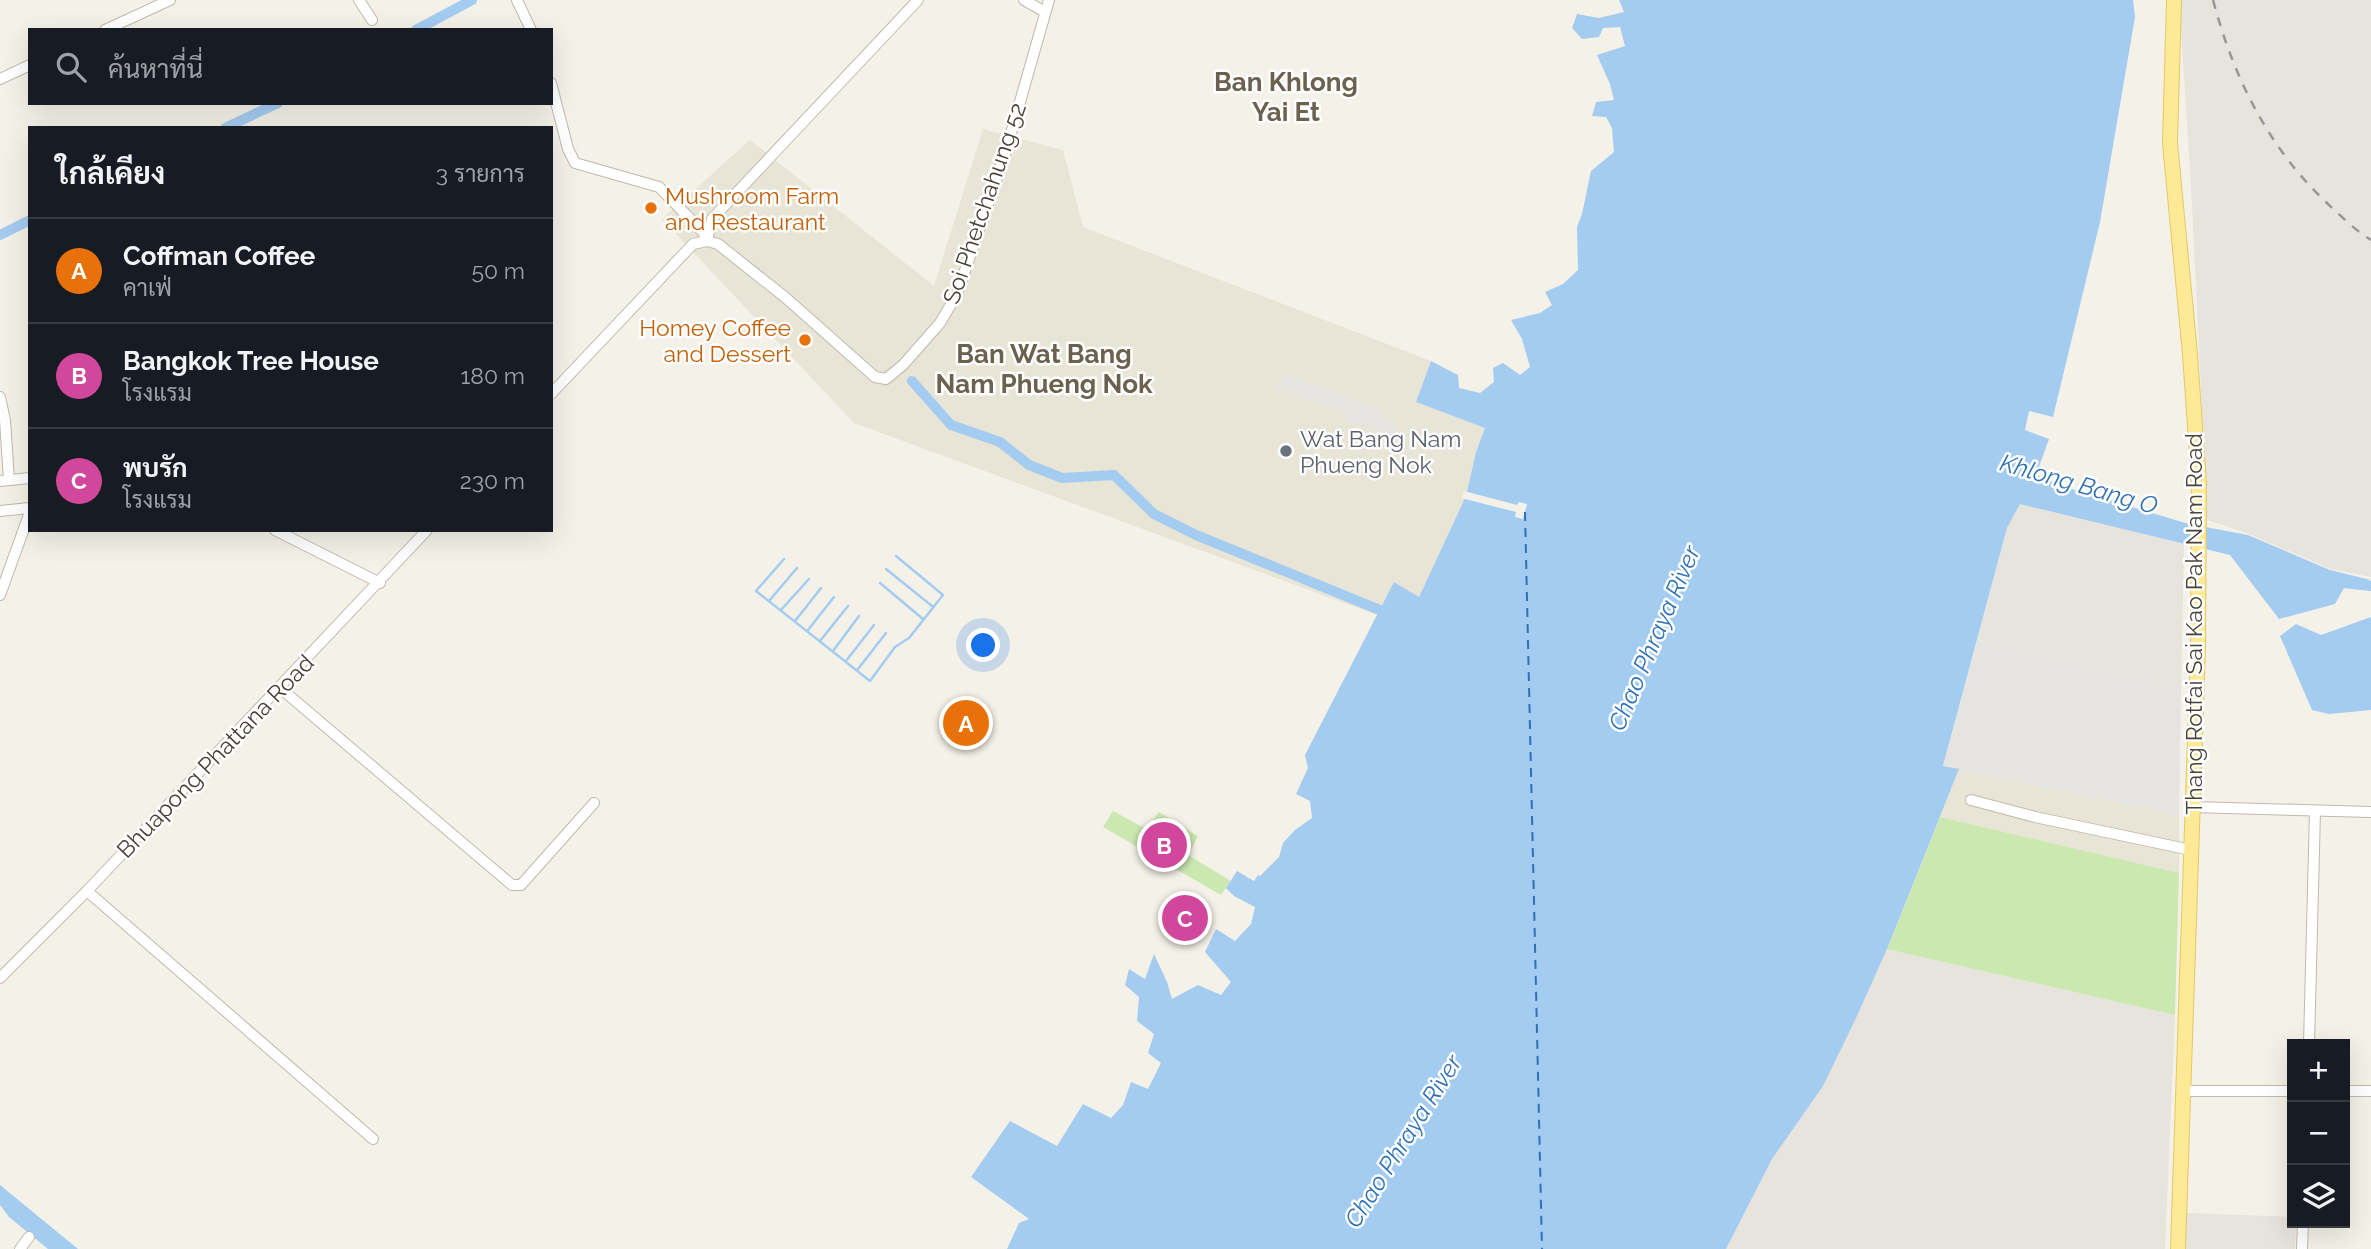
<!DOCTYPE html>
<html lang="th">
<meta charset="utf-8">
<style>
body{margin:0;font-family:Raleway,Sarabun,sans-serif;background:#20242c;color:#f1f3f6}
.controls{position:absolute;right:21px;bottom:21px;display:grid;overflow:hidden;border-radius:0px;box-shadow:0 7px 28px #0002}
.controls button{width:63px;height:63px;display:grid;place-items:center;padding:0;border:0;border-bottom:2px solid #363941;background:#171b24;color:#f1f3f6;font:35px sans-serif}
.you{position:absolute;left:984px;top:646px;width:24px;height:24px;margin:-18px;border:5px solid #fff;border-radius:50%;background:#1a73e8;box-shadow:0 0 0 10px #1a73e833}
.badge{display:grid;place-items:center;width:46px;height:46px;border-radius:50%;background:#0f766e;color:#fff;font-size:23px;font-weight:700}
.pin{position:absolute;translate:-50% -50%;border:4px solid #fff;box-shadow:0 2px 7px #0006}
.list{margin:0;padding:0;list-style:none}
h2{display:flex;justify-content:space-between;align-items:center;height:91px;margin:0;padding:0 28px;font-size:30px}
h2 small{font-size:23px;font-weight:400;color:#9ea1a6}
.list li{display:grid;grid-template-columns:46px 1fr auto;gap:21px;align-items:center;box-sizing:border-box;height:105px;padding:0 28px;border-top:2px solid #363941}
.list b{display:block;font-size:26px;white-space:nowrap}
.list p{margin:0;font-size:23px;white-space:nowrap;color:#9ea1a6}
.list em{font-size:23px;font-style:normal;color:#9ea1a6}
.icon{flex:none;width:38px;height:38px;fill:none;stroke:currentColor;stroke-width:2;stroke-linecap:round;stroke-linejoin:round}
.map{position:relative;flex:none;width:2371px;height:1249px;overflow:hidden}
.search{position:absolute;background:#171b24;box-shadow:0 7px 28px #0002;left:28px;top:28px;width:525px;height:77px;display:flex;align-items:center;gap:18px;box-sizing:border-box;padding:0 24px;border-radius:0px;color:#9ea1a6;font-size:26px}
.panel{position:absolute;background:#171b24;box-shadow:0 7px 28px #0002;left:28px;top:126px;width:525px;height:406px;border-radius:0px}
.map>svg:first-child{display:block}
.residential{fill:#e8e4d6}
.industrial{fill:#e7e3dd}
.green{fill:#cbe8b1}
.parking{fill:#e5e4e0}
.water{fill:#a4ccf1}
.pier{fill:#f4f1e8}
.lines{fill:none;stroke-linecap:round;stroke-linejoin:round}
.stream{stroke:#a4ccf1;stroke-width:2.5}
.canal{stroke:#a4ccf1;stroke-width:10}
.ferry{stroke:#2f71b5;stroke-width:2;stroke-dasharray:9 7;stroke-linecap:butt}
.minor-casing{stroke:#c0baab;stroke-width:12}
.major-casing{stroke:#e4c866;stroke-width:16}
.minor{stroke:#fff;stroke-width:10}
.major{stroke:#fee997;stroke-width:14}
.rail{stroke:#979797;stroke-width:2.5;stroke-dasharray:9 9;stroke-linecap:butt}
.food-dot{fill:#e8710a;stroke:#fff;stroke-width:2.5}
.worship-dot{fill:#6b7280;stroke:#fff;stroke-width:2.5}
.labels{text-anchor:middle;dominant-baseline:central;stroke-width:5;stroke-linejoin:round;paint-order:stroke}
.food-label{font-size:23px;fill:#c56008;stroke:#fff;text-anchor:start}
.street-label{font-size:23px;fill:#484237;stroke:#fff}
.worship-label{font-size:23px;fill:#5b616d;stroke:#fff;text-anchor:start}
.water-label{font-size:24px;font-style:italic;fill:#2f71b5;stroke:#fff}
.quarter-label{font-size:26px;font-weight:bold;fill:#6b614e;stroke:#fff}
</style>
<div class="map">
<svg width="2371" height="1249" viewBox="0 0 2371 1249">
<rect width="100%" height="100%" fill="#f4f1e8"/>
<!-- residential -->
<g class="residential">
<path d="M983 129 1063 150 1083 227 1431 361 1416 402 1486 428 1476 452 1466 496 1419 597 1394 582 1377 615 854 423 662 219 750 140 934 286Z"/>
<path d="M1959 769 2179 815V873L1940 817Z"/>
</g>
<!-- industrial -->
<g class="industrial">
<path d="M2179 0H2371V577L2331 569 2249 534 2205 519V472L2191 184Z"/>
<path d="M2020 504 2184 544 2181 689 1977 641 2007 528Z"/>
<path d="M1887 949 2175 1015 2165 1249H1726L1772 1159 1823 1086Z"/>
<path d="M2186 1213 2292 1217V1223H2296L2295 1249H2185Z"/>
</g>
<!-- green -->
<g class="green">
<path d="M1113 811 1146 829 1159 812 1198 836 1188 855 1231 881 1221 895 1103 827Z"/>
<path d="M1940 817 2179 873 2175 1015 1887 949Z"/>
</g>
<!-- parking -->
<g class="parking">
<path d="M1284 374 1384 411 1382 419 1389 421 1392 419 1397 430 1396 437 1344 420 1346 413 1277 389Z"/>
<path d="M1977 641 2181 689 2179 815 1943 767Z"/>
</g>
<!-- water -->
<g class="water">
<path d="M1619 0H2133L2135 17 2100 222 2053 417 2029 411 2025 430 2049 439 2036 475 2065 487 2189 524 2248 535 2330 570 2371 580 2344 588 2335 604 2279 619 2230 555 2020 504 2007 528 1943 766 1959 769 1887 949 1856 1018 1823 1086 1772 1159 1726 1249H1007L1019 1223 1029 1219 971 1177 1010 1121 1057 1146 1083 1104 1111 1118 1123 1105 1131 1082 1148 1089 1161 1063 1148 1053 1154 1034 1137 1021 1139 997 1125 985 1129 969 1145 979 1154 954 1167 982 1172 999 1198 985 1221 995 1231 982 1205 952 1216 929 1235 941 1251 924 1255 907 1234 896 1226 888 1237 871 1254 881 1258 875 1260 876 1279 857 1283 843 1295 830 1312 818 1310 801 1296 794 1308 768 1305 755 1394 582 1419 597 1466 496 1476 452 1485 428 1416 402 1431 361 1458 375 1459 388 1480 393 1494 382 1493 368 1503 363 1520 375 1530 367 1522 339 1511 320 1540 313 1552 305 1545 292 1563 284 1578 270 1577 227 1582 214 1591 171 1614 152 1612 128 1606 117 1592 116 1596 102 1614 100 1610 84 1597 55 1625 46 1620 27 1603 28 1599 37 1582 39 1572 28 1577 14 1599 18 1624 12Z"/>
<path d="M2371 617V710L2329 714 2312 710 2280 636 2296 624 2321 635Z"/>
<path d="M0 1185 78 1249H48L9 1217 0 1205Z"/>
</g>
<!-- pier -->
<path class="pier" d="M1464 491 1517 505 1519 502 1527 504 1523 519 1515 517 1516 512 1461 498Z"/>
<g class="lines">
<!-- stream -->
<g class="stream">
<path d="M784 559 756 591 870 681 895 647 909 638 943 595 896 556"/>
<path d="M886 569 932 606"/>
<path d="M880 583 923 619"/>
<path d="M769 601 797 568"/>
<path d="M781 610 809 579"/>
<path d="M795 621 821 588"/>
<path d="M808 630 834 597"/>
<path d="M820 641 848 606"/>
<path d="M833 651 859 616"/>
<path d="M846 661 874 625"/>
<path d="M858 669 886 633"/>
</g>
<!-- canal -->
<g class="canal">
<path d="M416 30 472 0"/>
<path d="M225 128 278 103"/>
<path d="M0 235 30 220"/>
<path d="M912 381 951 425 1000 442 1029 465 1062 478 1114 475 1154 514 1196 535 1392 615"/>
<path d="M2343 583 2371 586"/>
</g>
<!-- ferry -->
<path class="ferry" d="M1525 512 1542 1249"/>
<defs>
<g id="minor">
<path d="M359 0 372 20"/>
<path d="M517 0 531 30"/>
<path d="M1024 0 1045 12"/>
<path d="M105 30 170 0"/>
<path d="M0 79 30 65"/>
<path d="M551 83 568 149 575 163 659 187 704 233 706 241"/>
<path d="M707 241 712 219 918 0"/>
<path d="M551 394 693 244 707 241 718 244 786 298 875 377 886 379 903 365 940 323 957 294 1006 151 1049 0"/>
<path d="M0 397 5 420 9 480"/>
<path d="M0 481 30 478"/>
<path d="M0 511 30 508"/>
<path d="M275 530 380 583"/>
<path d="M0 595 30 512"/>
<path d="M279 687 512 885H521L594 803"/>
<path d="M1971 800 2035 817 2191 850"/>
<path d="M2192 807 2371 812"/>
<path d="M87 891 373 1139"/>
<path d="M0 978 87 891 427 530"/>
<path d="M2309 1044 2315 811"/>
<path d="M2183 1091H2292"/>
<path d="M2345 1091H2371"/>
<path d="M20 1249 29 1237"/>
<path d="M2302 1249 2303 1223"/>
</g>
<path id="major" d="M2174 0 2170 143 2190 354 2199 484 2198 648 2178 1249"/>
</defs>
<!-- minor casing -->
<use href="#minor" class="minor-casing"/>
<!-- major casing -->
<use href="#major" class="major-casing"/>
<!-- minor -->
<use href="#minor" class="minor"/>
<!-- major -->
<use href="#major" class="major"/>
<!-- rail -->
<path class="rail" d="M2213 0C2234 79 2269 149 2329 205 2342 217 2356 231 2371 240"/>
</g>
<!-- markers -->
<g class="food-dot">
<circle cx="651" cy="208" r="7"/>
<circle cx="805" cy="340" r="7"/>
</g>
<circle class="worship-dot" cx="1286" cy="451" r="7"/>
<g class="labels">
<!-- food labels -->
<g class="food-label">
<text x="665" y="195">Mushroom Farm<tspan x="665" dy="26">and Restaurant</tspan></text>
<text x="791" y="327" text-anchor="end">Homey Coffee<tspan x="791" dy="26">and Dessert</tspan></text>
</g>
<!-- street labels -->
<g class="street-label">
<text transform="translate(984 203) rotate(-71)">Soi Phetchahung 52</text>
<text transform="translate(2193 624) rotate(-90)">Thang Rotfai Sai Kao Pak Nam Road</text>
<text transform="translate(215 756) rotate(-46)">Bhuapong Phattana Road</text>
</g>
<!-- worship labels -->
<g class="worship-label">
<text x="1300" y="438">Wat Bang Nam<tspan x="1300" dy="26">Phueng Nok</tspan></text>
</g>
<!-- water labels -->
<g class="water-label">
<text transform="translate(2079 484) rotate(16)">Khlong Bang O</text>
<text transform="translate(1654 638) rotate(-67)">Chao Phraya River</text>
<text transform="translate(1403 1141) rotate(-58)">Chao Phraya River</text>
</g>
<!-- quarter labels -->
<g class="quarter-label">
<text x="1286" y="82">Ban Khlong<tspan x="1286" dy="30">Yai Et</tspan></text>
<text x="1044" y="354">Ban Wat Bang<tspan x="1044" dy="30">Nam Phueng Nok</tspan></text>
</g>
</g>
</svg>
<div class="controls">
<button>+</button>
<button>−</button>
<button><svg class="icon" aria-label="layers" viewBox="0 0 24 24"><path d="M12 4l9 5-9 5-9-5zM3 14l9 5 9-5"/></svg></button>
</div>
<div class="you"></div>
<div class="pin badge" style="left:966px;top:723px;background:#e8710a">A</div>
<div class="pin badge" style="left:1164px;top:845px;background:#d1479c">B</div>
<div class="pin badge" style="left:1185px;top:918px;background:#d1479c">C</div>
<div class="search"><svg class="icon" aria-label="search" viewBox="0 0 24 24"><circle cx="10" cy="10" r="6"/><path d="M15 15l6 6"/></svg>ค้นหาที่นี่</div>
<section class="panel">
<h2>ใกล้เคียง<small>3 รายการ</small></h2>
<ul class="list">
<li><span class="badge" style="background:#e8710a">A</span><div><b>Coffman Coffee</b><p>คาเฟ่</p></div><em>50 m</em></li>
<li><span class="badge" style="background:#d1479c">B</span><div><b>Bangkok Tree House</b><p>โรงแรม</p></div><em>180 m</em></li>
<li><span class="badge" style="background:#d1479c">C</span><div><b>พบรัก</b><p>โรงแรม</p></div><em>230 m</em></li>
</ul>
</section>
</div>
